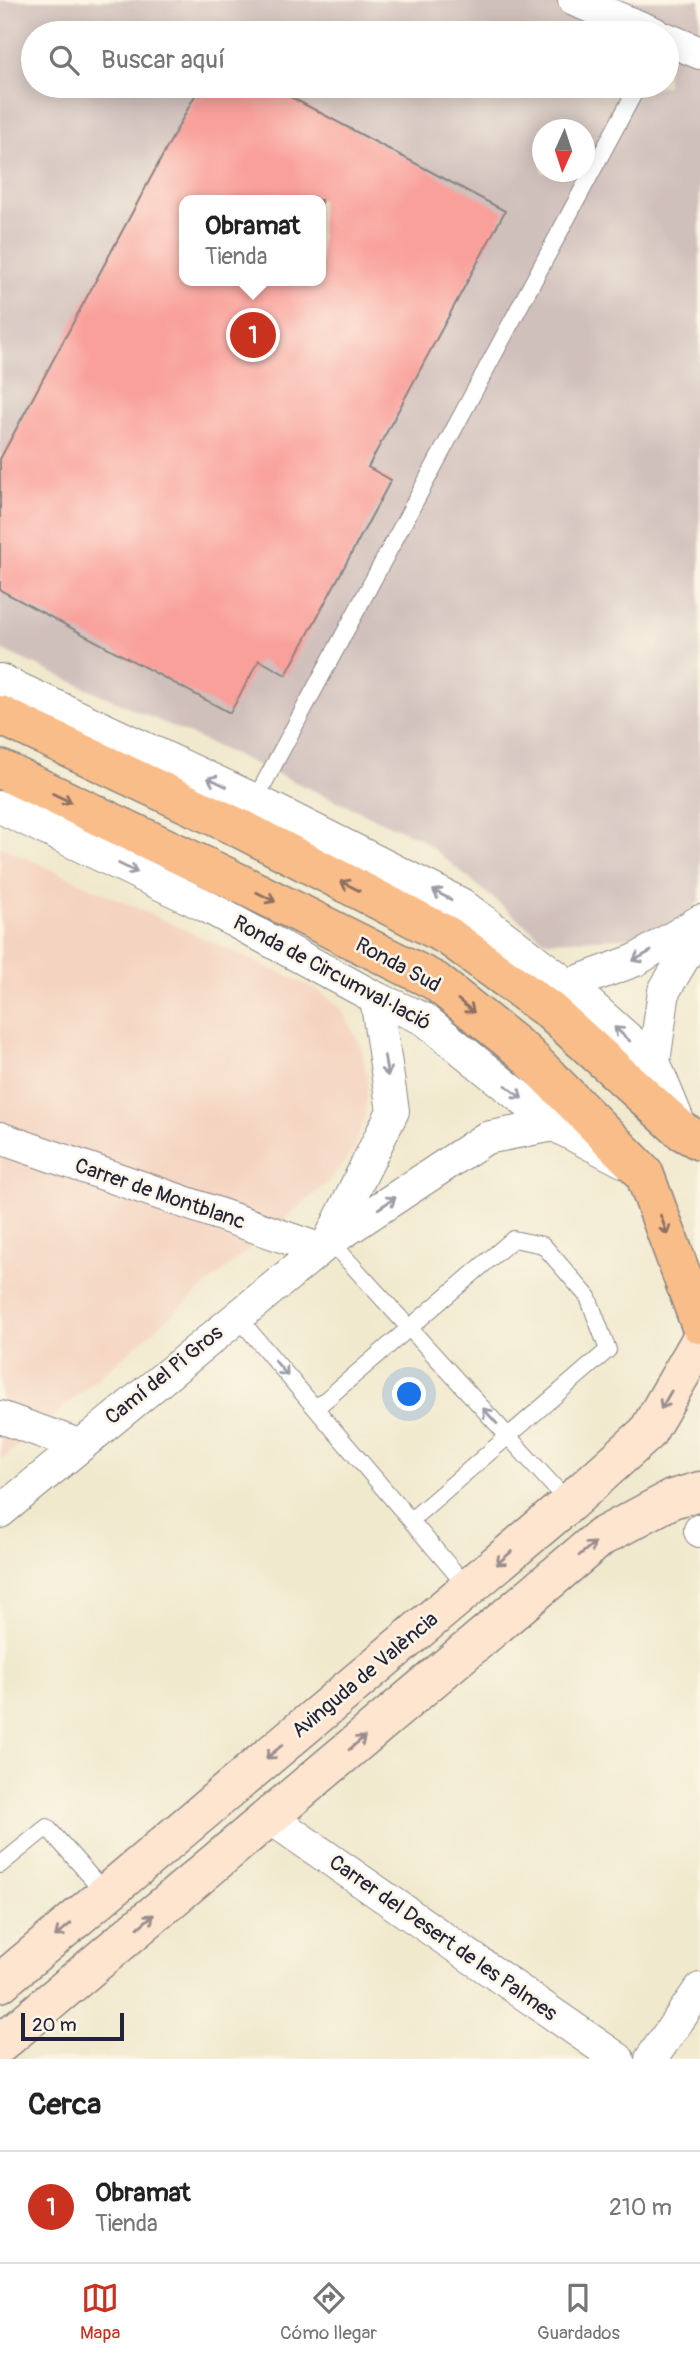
<!DOCTYPE html>
<html lang="es">
<meta charset="utf-8">
<style>
body{margin:0;font-family:Pangolin,sans-serif;background:#f6f6f6;color:#222}
.compass{position:absolute;left:532px;top:119px;width:63px;height:63px;border-radius:50%;background:#fff;box-shadow:0 4px 18px #0003;rotate:183deg}
.scale{position:absolute;left:21px;bottom:18px;width:103px;box-sizing:border-box;padding-left:7px;border:4px solid #22223b;border-top:0;font-size:19px;line-height:24px;white-space:nowrap;color:#22223b;-webkit-text-stroke:5px #fcf5e5;paint-order:stroke}
.you{position:absolute;left:410px;top:1395px;width:24px;height:24px;margin:-18px;border:5px solid #fff;border-radius:50%;background:#1a73e8;box-shadow:0 0 0 10px #1a73e833}
.badge{display:grid;place-items:center;width:46px;height:46px;border-radius:50%;background:#c8321e;color:#fff;font-size:23px;font-weight:700}
.pin{position:absolute;translate:-50% -50%;border:4px solid #fff;box-shadow:0 2px 7px #0006}
.popup{position:absolute;left:179px;top:195px;width:147px;height:91px;box-sizing:border-box;display:grid;place-content:center;border-radius:14px;background:#fff;filter:drop-shadow(0 2px 5px #0005);font-size:23px;white-space:nowrap;color:#767676}
.popup b{font-size:26px;color:#222}
.popup::after{content:'';position:absolute;left:50%;top:100%;margin-left:-14px;border:14px solid transparent;border-top-color:#fff}
.list{margin:0;padding:0;list-style:none}
h2{display:flex;justify-content:space-between;align-items:center;height:91px;margin:0;padding:0 28px;font-size:30px}
h2 small{font-size:23px;font-weight:400;color:#767676}
.list li{display:grid;grid-template-columns:46px 1fr auto;gap:21px;align-items:center;box-sizing:border-box;height:112px;padding:0 28px;border-top:2px solid #e0e0e0}
.list b{display:block;font-size:26px;white-space:nowrap}
.list p{margin:0;font-size:23px;white-space:nowrap;color:#767676}
.list em{font-size:23px;font-style:normal;color:#767676}
.icon{flex:none;width:38px;height:38px;fill:none;stroke:currentColor;stroke-width:2;stroke-linecap:round;stroke-linejoin:round}
.map{position:relative;flex:none;width:700px;height:2059px;overflow:hidden}
.search{position:absolute;background:#fff;box-shadow:0 4px 18px #0003;left:21px;right:21px;top:21px;height:77px;display:flex;align-items:center;gap:18px;box-sizing:border-box;padding:0 24px;border-radius:38px;color:#767676;font-size:26px}
.sheet{height:203px;background:#fff}
nav{display:flex;justify-content:space-around;align-items:center;box-sizing:border-box;height:98px;border-top:2px solid #e0e0e0;background:#fff;font-size:19px;color:#767676}
nav a{display:grid;justify-items:center;gap:4px}
nav .on{color:#c8321e}
.map>svg:first-child{display:block}
.built{fill:#f4d3c0}
.industrial{fill:#d0c0bc;fill-rule:evenodd}
.building{fill:#f9a09b;fill-rule:evenodd}
.lines{fill:none;stroke-linecap:round;stroke-linejoin:round}
.service-casing{stroke:#8a8684;stroke-width:18}
.minor-casing{stroke:#8a8684;stroke-width:34}
.secondary-casing{stroke:#8a8684;stroke-width:41}
.primary-casing{stroke:#8a8684;stroke-width:41}
.service{stroke:#fff;stroke-width:16}
.minor{stroke:#fff;stroke-width:32}
.secondary{stroke:#fde5d0;stroke-width:38}
.primary{stroke:#f9bd89;stroke-width:38}
.oneway{stroke:#9c9ca7}
.oneway2{stroke:#8e7062}
.oneway3{stroke:#9a8d8d}
.labels{text-anchor:middle;dominant-baseline:central;stroke-width:5;stroke-linejoin:round;paint-order:stroke}
.street-label{font-size:21px;fill:#22223b;stroke:#fcf5e5}
</style>
<div class="map">
<svg width="700" height="2059" viewBox="0 0 700 2059">
<rect width="100%" height="100%" fill="#fcf5e5"/>
<filter id="ink" filterUnits="userSpaceOnUse"><feTurbulence type="fractalNoise" baseFrequency=".0143" numOctaves="2"/><feDisplacementMap in="SourceGraphic" scale="14" xChannelSelector="R" yChannelSelector="G"/><feConvolveMatrix kernelMatrix="1 2 1 2 8 2 1 2 1" color-interpolation-filters="sRGB"/></filter>
<filter id="wash" filterUnits="userSpaceOnUse"><feTurbulence type="fractalNoise" baseFrequency=".00686" numOctaves="4" result="noise"/><feDisplacementMap in="SourceGraphic" scale="28" xChannelSelector="R" yChannelSelector="G"/><feGaussianBlur stdDeviation="1.57" result="paint"/><feColorMatrix in="noise" values="0 0 0 0 0 0 0 0 0 0 0 0 0 0 0 0 0 1.4 0 .05"/><feComposite in="paint" operator="in"/></filter>
<g filter="url(#wash)">
<rect width="100%" height="100%" fill="#f1e9ce"/>
<!-- built -->
<path class="built" d="M0 846 318 990 341 1009 362 1048 368 1087 365 1115 353 1152 327 1183 0 1461Z"/>
<!-- industrial -->
<path class="industrial" d="M0 0H700V900L665 936 545 941 421 839 0 649ZM33 33H667V86H33ZM542 130H584V172H542ZM185 200H321V281H185Z"/>
<g id="blocks">
<!-- building -->
<path class="building" d="M200 86H270L505 211 368 467 391 480 286 675 259 660 230 713 0 590V459ZM185 200H321V281H185Z"/>
</g>
</g>
<g filter="url(#ink)">
<use href="#blocks" fill-opacity="0" stroke="#8a8684" stroke-width="2"/>
<g class="lines">
<defs>
<g id="service">
<path d="M255 800 638 86"/>
<path d="M330 1241 569 1503"/>
<path d="M237 1316 468 1588"/>
<path d="M316 1408 513 1239 543 1245 588 1297 608 1350 411 1520"/>
<path d="M0 1865 47 1827 106 1894"/>
</g>
<g id="minor">
<path d="M574 0 654 33"/>
<path d="M667 39 700 53"/>
<path d="M0 680 255 800 461 904 568 985 654 1062 682 1130"/>
<path d="M0 807 206 906 376 998 424 1019 554 1125 623 1161"/>
<path d="M568 985 636 960 700 921"/>
<path d="M654 1062 664 991 700 930"/>
<path d="M0 1138 319 1249"/>
<path d="M330 1239 393 1111 376 998"/>
<path d="M0 1417 79 1445"/>
<path d="M0 1512 330 1241 486 1138 554 1125"/>
<path d="M700 1530V1531"/>
<path d="M269 1817 618 2059"/>
<path d="M651 2059 700 1989"/>
</g>
<g id="secondary">
<path d="M0 1983 569 1503 647 1433 700 1341"/>
<path d="M0 2044 601 1537 672 1499 700 1491"/>
</g>
<g id="primary">
<path d="M0 715 241 829 448 936 550 1011 682 1131 700 1141"/>
<path d="M0 769 221 874 435 981 524 1052 644 1173 700 1324"/>
</g>
</defs>
<!-- service casing -->
<use href="#service" class="service-casing"/>
<!-- minor casing -->
<use href="#minor" class="minor-casing"/>
<!-- secondary casing -->
<use href="#secondary" class="secondary-casing"/>
<!-- primary casing -->
<use href="#primary" class="primary-casing"/>
<!-- service -->
<use href="#service" class="service"/>
<!-- minor -->
<use href="#minor" class="minor"/>
<!-- secondary -->
<use href="#secondary" class="secondary"/>
<!-- primary -->
<use href="#primary" class="primary"/>
</g>
<!-- one-way arrows -->
<defs><path id="oneway-shaft" d="M-6 0H5M1.5-3L5.5 0L1.5 3" fill="none" stroke-width="1.6" stroke-linecap="round" stroke-linejoin="round" transform="scale(1.75)"/></defs>
<g class="oneway">
<use href="#oneway-shaft" transform="translate(217 782) rotate(-155)"/>
<use href="#oneway-shaft" transform="translate(128 868) rotate(26)"/>
<use href="#oneway-shaft" transform="translate(442 895) rotate(-153)"/>
<use href="#oneway-shaft" transform="translate(642 956) rotate(151)"/>
<use href="#oneway-shaft" transform="translate(622 1034) rotate(-138)"/>
<use href="#oneway-shaft" transform="translate(386 1066) rotate(81)"/>
<use href="#oneway-shaft" transform="translate(514 1092) rotate(39)"/>
<use href="#oneway-shaft" transform="translate(387 1203) rotate(-33)"/>
<use href="#oneway-shaft" transform="translate(281 1368) rotate(50)"/>
<use href="#oneway-shaft" transform="translate(490 1416) rotate(-132)"/>
</g>
<g class="oneway2">
<use href="#oneway-shaft" transform="translate(62 798) rotate(26)"/>
<use href="#oneway-shaft" transform="translate(350 886) rotate(-153)"/>
<use href="#oneway-shaft" transform="translate(266 897) rotate(27)"/>
<use href="#oneway-shaft" transform="translate(466 1006) rotate(39)"/>
<use href="#oneway-shaft" transform="translate(664 1225) rotate(70)"/>
</g>
<g class="oneway3">
<use href="#oneway-shaft" transform="translate(666 1400) rotate(120)"/>
<use href="#oneway-shaft" transform="translate(587 1549) rotate(-40)"/>
<use href="#oneway-shaft" transform="translate(504 1558) rotate(140)"/>
<use href="#oneway-shaft" transform="translate(357 1743) rotate(-40)"/>
<use href="#oneway-shaft" transform="translate(274 1752) rotate(140)"/>
<use href="#oneway-shaft" transform="translate(146 1921) rotate(-40)"/>
<use href="#oneway-shaft" transform="translate(63 1930) rotate(140)"/>
</g>
</g>
<g class="labels">
<!-- street labels -->
<g class="street-label">
<text transform="translate(398 965) rotate(28)">Ronda Sud</text>
<text transform="translate(332 973) rotate(28)">Ronda de Circumval·lació</text>
<text transform="translate(160 1194) rotate(19)">Carrer de Montblanc</text>
<text transform="translate(164 1375) rotate(-39)">Camí del Pi Gros</text>
<text transform="translate(365 1675) rotate(-40)">Avinguda de València</text>
<text transform="translate(443 1938) rotate(35)">Carrer del Desert de les Palmes</text>
</g>
</g>
</svg>
<svg class="compass" viewBox="-18 -18 36 36"><path d="M0-13l5 13h-10z" fill="#e53935"/><path d="M0 13l5-13h-10z" fill="#767676"/></svg>
<div class="scale">20 m</div>
<div class="you"></div>
<div class="pin badge" style="left:253px;top:335px">1</div>
<div class="popup"><b>Obramat</b>Tienda</div>
<div class="search"><svg class="icon" aria-label="search" viewBox="0 0 24 24"><circle cx="10" cy="10" r="6"/><path d="M15 15l6 6"/></svg>Buscar aquí</div>
</div>
<section class="sheet">
<h2>Cerca<small></small></h2>
<ul class="list">
<li><span class="badge">1</span><div><b>Obramat</b><p>Tienda</p></div><em>210 m</em></li>
</ul>
</section>
<nav>
<a class="on"><svg class="icon" aria-label="map" viewBox="0 0 24 24"><path d="M3 6l6-2 6 2 6-2v14l-6 2-6-2-6 2zM9 4v14M15 6v14"/></svg>Mapa</a>
<a><svg class="icon" aria-label="directions" viewBox="0 0 24 24"><path d="M12 3l9 9-9 9-9-9zM9 14v-3h6M13 9l2 2-2 2"/></svg>Cómo llegar</a>
<a><svg class="icon" aria-label="saved" viewBox="0 0 24 24"><path d="M7 4h10v16l-5-4-5 4z"/></svg>Guardados</a>
</nav>
